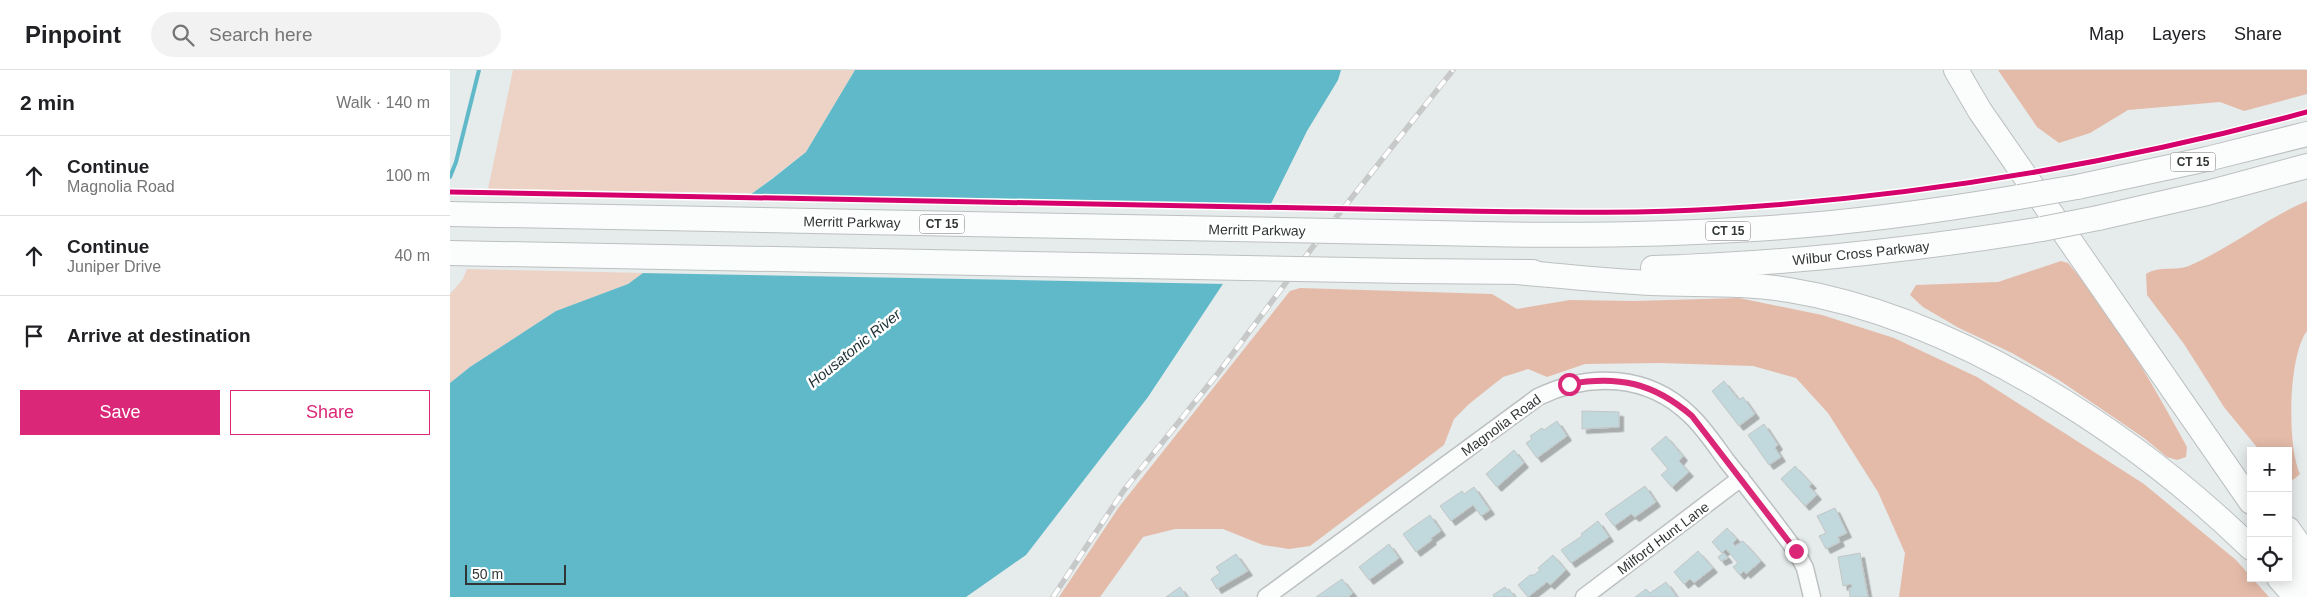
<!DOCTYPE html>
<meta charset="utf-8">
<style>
body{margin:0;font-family:Arial,sans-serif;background:#f2f2f2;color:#202124}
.controls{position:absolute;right:15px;bottom:15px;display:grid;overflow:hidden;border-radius:0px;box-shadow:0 2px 12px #0003}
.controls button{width:45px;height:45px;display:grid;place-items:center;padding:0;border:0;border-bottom:1px solid #e0e0e0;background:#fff;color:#202124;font:25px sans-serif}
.scale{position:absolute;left:15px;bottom:12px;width:101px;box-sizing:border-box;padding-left:5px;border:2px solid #313536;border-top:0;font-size:14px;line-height:18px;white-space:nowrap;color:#313536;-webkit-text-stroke:4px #fff;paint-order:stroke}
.stop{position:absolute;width:15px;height:15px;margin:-11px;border:4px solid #db2777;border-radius:50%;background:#fff}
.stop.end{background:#db2777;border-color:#fff;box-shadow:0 1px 5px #0008}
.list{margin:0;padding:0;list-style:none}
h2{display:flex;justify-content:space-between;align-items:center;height:65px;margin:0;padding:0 20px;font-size:21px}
h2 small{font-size:16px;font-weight:400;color:#757577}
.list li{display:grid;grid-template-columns:32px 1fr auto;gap:15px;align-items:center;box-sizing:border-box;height:80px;padding:0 20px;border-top:1px solid #e0e0e0}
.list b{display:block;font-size:19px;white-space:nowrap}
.list p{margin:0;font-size:16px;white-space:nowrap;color:#757577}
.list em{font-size:16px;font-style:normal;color:#757577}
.actions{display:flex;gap:10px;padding:15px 20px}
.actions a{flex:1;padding:11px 0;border:1px solid #db2777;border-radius:0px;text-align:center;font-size:18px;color:#db2777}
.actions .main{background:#db2777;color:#fff}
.icon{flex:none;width:28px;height:28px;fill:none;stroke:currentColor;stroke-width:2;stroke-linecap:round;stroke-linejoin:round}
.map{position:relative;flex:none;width:1857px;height:527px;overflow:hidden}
header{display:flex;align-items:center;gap:30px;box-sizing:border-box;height:70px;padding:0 25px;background:#fff;border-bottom:1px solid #e0e0e0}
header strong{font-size:24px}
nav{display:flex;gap:28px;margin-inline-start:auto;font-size:18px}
.search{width:350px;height:45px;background:#f2f2f2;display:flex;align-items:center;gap:12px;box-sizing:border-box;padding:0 18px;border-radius:28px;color:#757577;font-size:19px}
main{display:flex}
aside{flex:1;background:#fff}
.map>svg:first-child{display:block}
.green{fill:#edd2c6}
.forest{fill:#e4bba9}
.water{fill:#60b9c8}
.pier{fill:#e6ebec}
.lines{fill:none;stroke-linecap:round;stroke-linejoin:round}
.stream{stroke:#60b9c8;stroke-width:4}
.building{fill:#c1d8dd;stroke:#c2c6c6;filter:url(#shadow)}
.minor-casing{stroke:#bcc0c1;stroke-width:19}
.highway-casing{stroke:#bcc0c1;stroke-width:26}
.minor{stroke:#fbfcfc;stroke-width:16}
.highway{stroke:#fbfcfc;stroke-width:24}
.rail-casing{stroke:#c7c8c8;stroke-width:5.5}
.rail{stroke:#fff;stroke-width:4;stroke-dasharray:11;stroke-linecap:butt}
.highway-bridge-casing{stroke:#bcc0c1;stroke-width:26;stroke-linecap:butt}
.highway-bridge{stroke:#fbfcfc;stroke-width:24}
.cycleway-casing{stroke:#fff;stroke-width:8}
.cycleway{stroke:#d6006c;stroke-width:5}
.route{stroke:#db2777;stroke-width:6}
.labels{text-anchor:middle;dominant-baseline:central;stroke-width:5;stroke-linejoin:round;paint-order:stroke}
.shield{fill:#fff;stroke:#6f7272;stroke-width:1}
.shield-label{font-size:12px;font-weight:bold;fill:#313536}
.street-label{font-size:14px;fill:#313536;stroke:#fff}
.water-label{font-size:15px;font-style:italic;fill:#1a2f33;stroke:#fff}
</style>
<header>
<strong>Pinpoint</strong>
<div class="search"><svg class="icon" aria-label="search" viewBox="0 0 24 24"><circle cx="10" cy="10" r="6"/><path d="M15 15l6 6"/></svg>Search here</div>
<nav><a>Map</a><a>Layers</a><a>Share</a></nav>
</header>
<main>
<aside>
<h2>2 min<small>Walk · 140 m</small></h2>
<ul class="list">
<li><svg class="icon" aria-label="ahead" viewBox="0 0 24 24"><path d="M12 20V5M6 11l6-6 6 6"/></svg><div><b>Continue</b><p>Magnolia Road</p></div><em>100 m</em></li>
<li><svg class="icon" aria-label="ahead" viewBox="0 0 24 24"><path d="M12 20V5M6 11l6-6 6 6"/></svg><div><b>Continue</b><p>Juniper Drive</p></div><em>40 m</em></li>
<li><svg class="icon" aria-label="arrive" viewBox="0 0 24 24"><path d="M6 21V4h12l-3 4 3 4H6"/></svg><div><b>Arrive at destination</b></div></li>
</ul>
<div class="actions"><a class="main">Save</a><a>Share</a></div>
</aside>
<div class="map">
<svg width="1857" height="527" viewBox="0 0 1857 527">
<defs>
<filter id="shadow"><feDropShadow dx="4.5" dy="4.5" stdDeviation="0" flood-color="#0004"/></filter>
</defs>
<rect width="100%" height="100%" fill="#e6ebec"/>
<!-- green -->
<g class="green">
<path d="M63 0H405L356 82 303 123 38 119Z"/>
<path d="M17 199 194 203 178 214 106 241 20 297 0 313V224L13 209Z"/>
</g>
<!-- forest -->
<g class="forest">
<path d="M1548 0H1857V24L1794 41 1770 32 1678 40 1640 63 1609 73 1587 57Z"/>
<path d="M1857 131V261C1838 286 1837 376 1850 404L1843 410 1838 406V381H1810L1774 337 1734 274 1697 225 1696 204C1710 195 1727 202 1741 195 1782 177 1816 148 1857 131Z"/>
<path d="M1611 191 1618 193C1666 249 1702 313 1737 377L1736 387 1727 390 1717 387 1694 368 1609 310 1562 283 1509 258 1473 237 1460 225 1466 215 1548 212Z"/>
<path d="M850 218 1042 224 1067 239 1120 230 1184 231 1289 228 1372 245 1444 268 1527 307 1694 414 1786 490 1819 527H1449L1455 483 1428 422 1378 343 1346 308 1303 296 1210 293 1135 294 1097 307 1078 299 1053 307 1019 334 1004 349 994 375 860 476 839 479 813 475 773 459H725L693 467 650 527H609L669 437 840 221Z"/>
</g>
<!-- water -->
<path class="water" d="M405 0H891L888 10 857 61 806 164 698 327 576 485 516 527H0V313L20 297 106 241 178 214 322 109 356 82Z"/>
<!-- pier -->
<path class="pier" d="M297 124 823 134 808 165 776 214 190 203Z"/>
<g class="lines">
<!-- stream -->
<path class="stream" d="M0 107 6 92 29 0"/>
</g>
<!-- building -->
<g class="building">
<path d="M1274 311 1289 330 1293 327 1305 344 1289 356 1262 321Z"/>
<path d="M1132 341 1169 342V357L1132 359Z"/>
<path d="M1107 351 1117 366 1087 388 1076 373 1082 369 1080 366 1092 358 1094 360Z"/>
<path d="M1314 354 1328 375 1325 378 1331 387 1319 395 1298 365Z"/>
<path d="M1216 366 1233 386 1229 391 1239 402 1222 417 1211 405 1218 399 1201 379Z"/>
<path d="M1064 380 1074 393 1047 417 1036 404Z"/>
<path d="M1345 396 1362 414 1359 416 1367 425 1355 436 1331 409Z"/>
<path d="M1195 416 1206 432 1185 447 1181 444 1164 456 1155 444Z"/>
<path d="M1024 417 1040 440 1031 446 1023 435 1001 451 990 436 1012 421 1014 424Z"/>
<path d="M1385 438 1397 463 1388 467 1390 472 1376 479 1369 466 1376 463 1367 446Z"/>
<path d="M980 445 991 461 981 468 982 470 966 482 953 464Z"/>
<path d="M1148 451 1159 467 1121 493 1111 480 1132 466 1131 464Z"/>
<path d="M1277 458 1287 469 1283 473 1285 476 1293 471 1311 491 1296 504 1294 501 1290 505 1283 497 1288 493 1276 479 1272 483 1262 472Z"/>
<path d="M939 474 949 488 919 510 909 497Z"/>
<path d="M1248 481 1263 498 1244 513 1240 509 1234 514 1224 502Z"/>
<path d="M1274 483 1278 488 1271 491 1268 487Z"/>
<path d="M1410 483 1418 527H1400L1399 518 1402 517 1401 514 1393 516 1388 487Z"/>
<path d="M786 484 798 501 767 519 761 509 770 503 766 497Z"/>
<path d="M1103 485 1116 500 1100 515 1097 512 1078 527 1068 515 1080 505H1084L1090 500 1088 498Z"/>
<path d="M892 509 903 523 898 527H866Z"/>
<path d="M1216 512 1227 527H1185L1196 519 1200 523Z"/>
<path d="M730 517 737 527H716Z"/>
<path d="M1055 517 1057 520 1059 519 1065 527H1044L1043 525Z"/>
</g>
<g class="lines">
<defs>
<g id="minor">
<path d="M816 527 1088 327C1139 302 1198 304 1240 345 1254 358 1265 375 1276 390 1300 420 1323 450 1346 481L1355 498 1362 527"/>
<path d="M1134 527 1291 408"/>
</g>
<g id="highway">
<path d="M1506 0 1530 41 1801 432"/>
<path d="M1627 117 1757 89 1857 64"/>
<path d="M1648 148 1757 123 1857 96"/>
<path d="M985 163C1091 166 1197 166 1303 159 1392 154 1481 142 1569 127"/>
<path d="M1203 198C1334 194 1463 180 1592 159"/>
<path d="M957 201 1083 202"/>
<path d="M1067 202C1111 206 1156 211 1201 213 1247 215 1293 212 1339 220 1505 247 1682 362 1801 478"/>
<path d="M1838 459 1857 486"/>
<path d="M1838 487 1857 514"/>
<path d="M1829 508 1846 527"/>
</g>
</defs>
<!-- minor casing -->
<use href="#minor" class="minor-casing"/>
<!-- highway casing -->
<use href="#highway" class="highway-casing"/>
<!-- minor -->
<use href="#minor" class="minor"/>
<!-- highway -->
<use href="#highway" class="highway"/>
<defs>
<path id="rail" d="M603 527 674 420 769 302 865 174 1003 0"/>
</defs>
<!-- rail casing -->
<use href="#rail" class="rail-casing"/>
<!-- rail -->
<use href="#rail" class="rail"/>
<defs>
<g id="highway-bridge">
<path d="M1569 127 1627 117"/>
<path d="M0 144 985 163"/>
<path d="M1592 159 1648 148"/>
<path d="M0 183 957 201"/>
</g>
</defs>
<!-- highway-bridge casing -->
<use href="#highway-bridge" class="highway-bridge-casing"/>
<!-- highway-bridge -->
<use href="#highway-bridge" class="highway-bridge"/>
<defs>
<path id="cycleway" d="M0 122 1014 141C1098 142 1183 144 1267 139 1467 127 1664 94 1857 42"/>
</defs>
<!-- cycleway casing -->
<use href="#cycleway" class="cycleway-casing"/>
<!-- cycleway -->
<use href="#cycleway" class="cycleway"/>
</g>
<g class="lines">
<!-- route -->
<path class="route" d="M1119 314C1168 305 1204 313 1242 346L1346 481"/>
</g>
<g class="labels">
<!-- shield labels -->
<g class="shield">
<rect x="1720.5" y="82.5" width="45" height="19" rx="4"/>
<rect x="469.5" y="144.5" width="45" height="19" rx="4"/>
<rect x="1255.5" y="151.5" width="45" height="19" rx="4"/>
</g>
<g class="shield-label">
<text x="1743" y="92">CT 15</text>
<text x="492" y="154">CT 15</text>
<text x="1278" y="161">CT 15</text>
</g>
<!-- street labels -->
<g class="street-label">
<text transform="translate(402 152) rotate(1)">Merritt Parkway</text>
<text transform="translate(807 160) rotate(1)">Merritt Parkway</text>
<text transform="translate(1411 183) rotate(-6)">Wilbur Cross Parkway</text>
<text transform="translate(1051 355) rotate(-36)">Magnolia Road</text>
<text transform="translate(1213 468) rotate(-37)">Milford Hunt Lane</text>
</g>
<!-- water labels -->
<g class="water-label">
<text transform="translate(404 278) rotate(-39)">Housatonic River</text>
</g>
</g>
</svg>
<div class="controls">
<button>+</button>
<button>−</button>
<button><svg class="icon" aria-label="locate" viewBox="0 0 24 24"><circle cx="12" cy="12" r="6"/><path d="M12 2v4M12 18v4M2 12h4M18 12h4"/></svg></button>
</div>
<div class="scale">50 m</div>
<div class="stop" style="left:1119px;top:314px"></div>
<div class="stop end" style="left:1346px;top:481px"></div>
</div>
</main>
